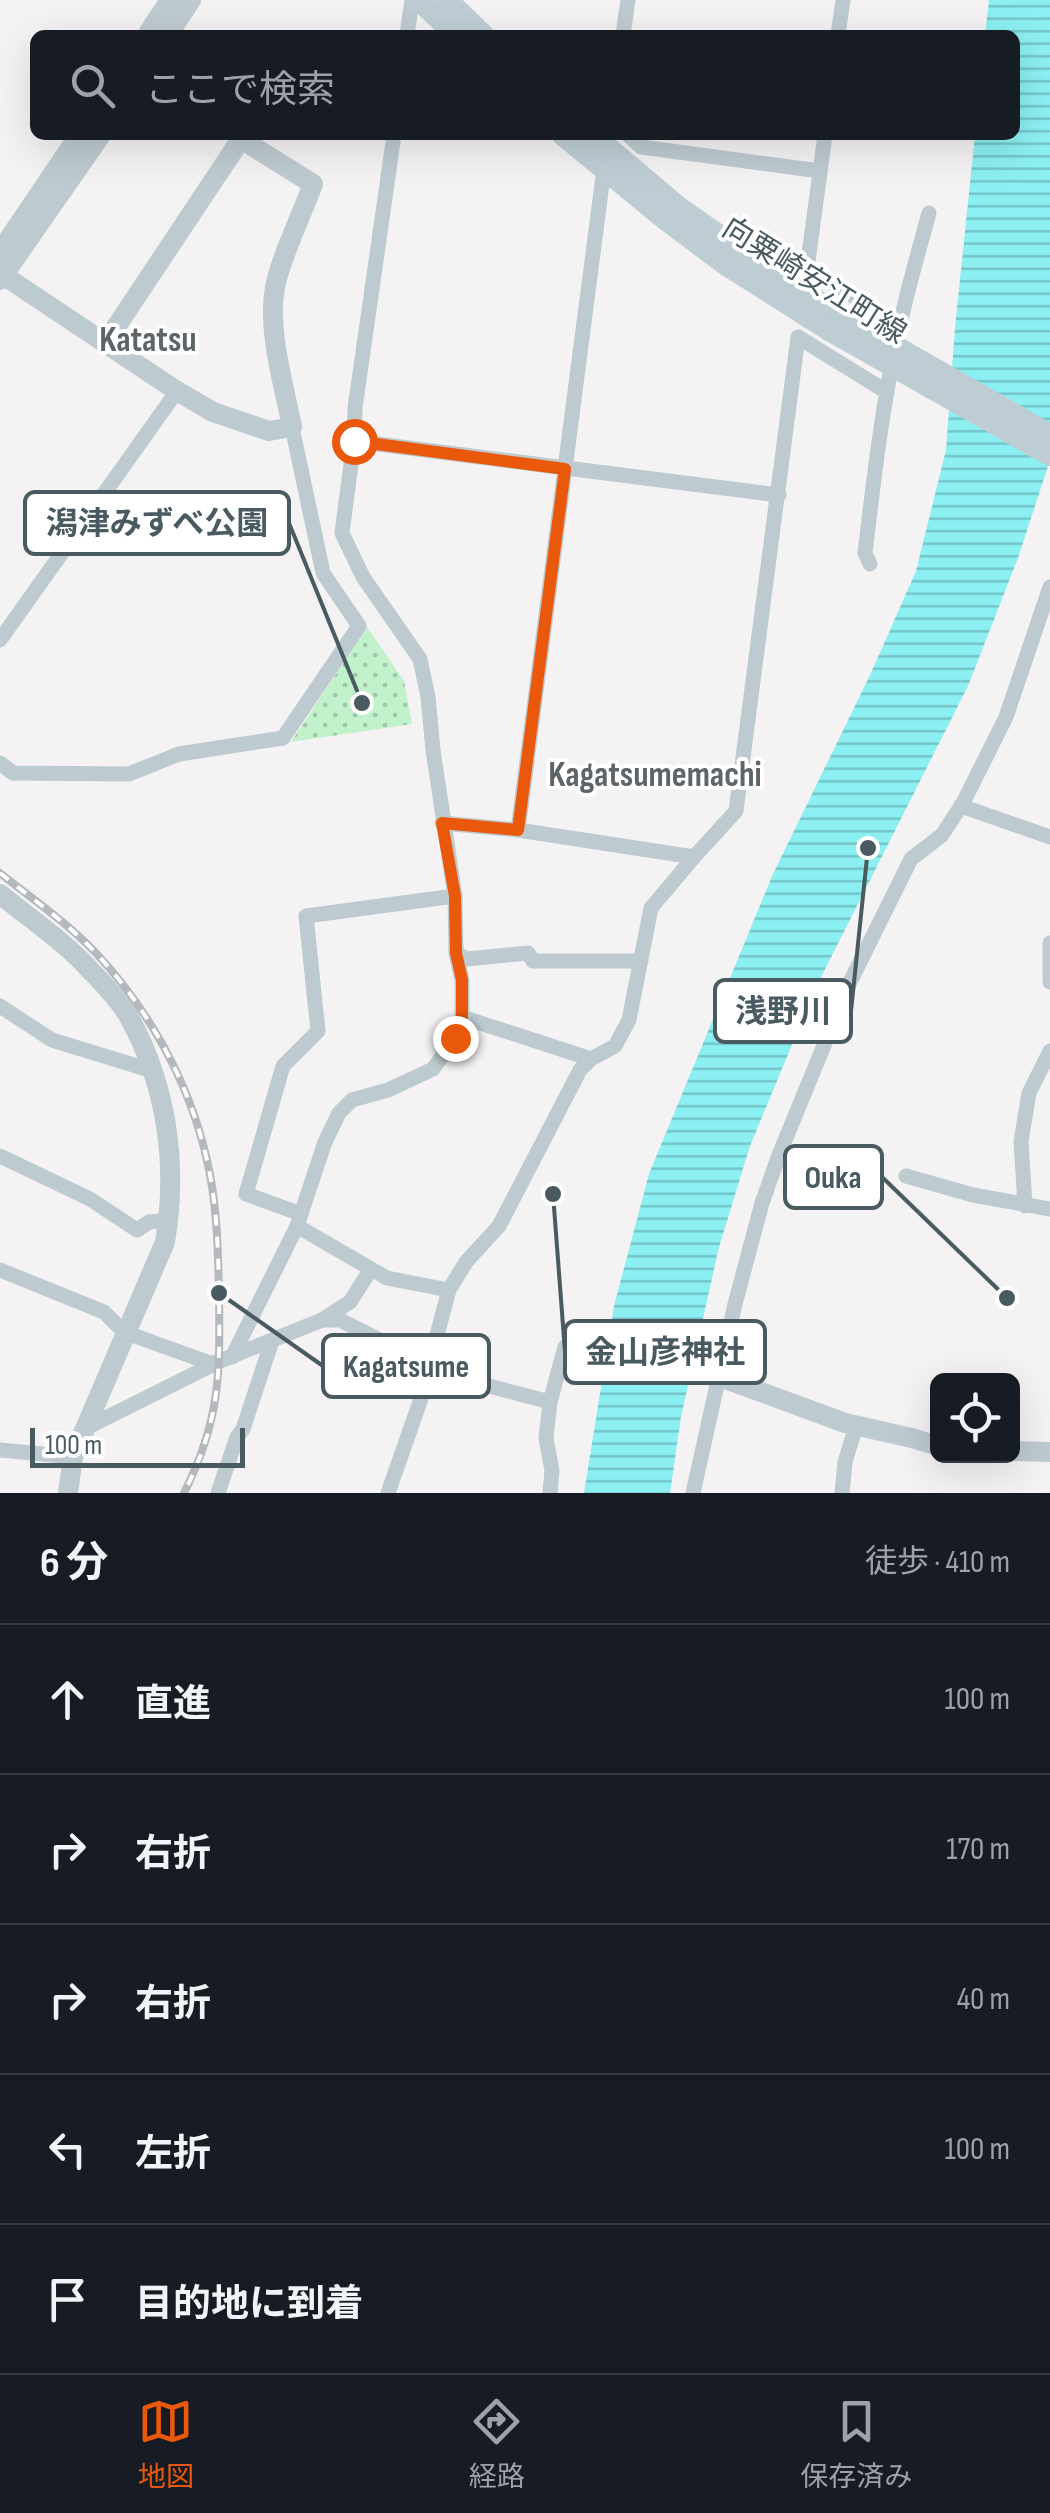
<!DOCTYPE html>
<html lang="ja">
<meta charset="utf-8">
<style>
body{margin:0;font-family:"Sofia Sans Condensed","Noto Sans JP",sans-serif;background:#242831;color:#f1f3f6}
.controls{position:absolute;right:30px;bottom:30px;display:grid;overflow:hidden;border-radius:15px;box-shadow:0 10px 40px #0002}
.controls button{width:90px;height:90px;display:grid;place-items:center;padding:0;border:0;border-bottom:2px solid #363941;background:#171b24;color:#f1f3f6;font:50px sans-serif}
.scale{position:absolute;left:30px;bottom:25px;width:215px;box-sizing:border-box;padding-left:10px;border:5px solid #495a61;border-top:0;font-size:28px;line-height:35px;white-space:nowrap;color:#495a61;-webkit-text-stroke:8px #fff;paint-order:stroke}
.stop{position:absolute;width:30px;height:30px;margin:-22px;border:8px solid #ea580c;border-radius:50%;background:#fff}
.stop.end{background:#ea580c;border-color:#fff;box-shadow:0 2px 10px #0008}
.list{margin:0;padding:0;list-style:none}
h2{display:flex;justify-content:space-between;align-items:center;height:130px;margin:0;padding:0 40px;font-size:42px}
h2 small{font-size:32px;font-weight:400;color:#9ea1a6}
.list li{display:grid;grid-template-columns:65px 1fr auto;gap:30px;align-items:center;box-sizing:border-box;height:150px;padding:0 40px;border-top:2px solid #363941}
.list b{display:block;font-size:38px;white-space:nowrap}
.list em{font-size:32px;font-style:normal;color:#9ea1a6}
.icon{flex:none;width:55px;height:55px;fill:none;stroke:currentColor;stroke-width:2;stroke-linecap:round;stroke-linejoin:round}
.map{position:relative;flex:none;width:1050px;height:1493px;overflow:hidden}
.search{position:absolute;background:#171b24;box-shadow:0 10px 40px #0002;left:30px;right:30px;top:30px;height:110px;display:flex;align-items:center;gap:25px;box-sizing:border-box;padding:0 35px;border-radius:15px;color:#9ea1a6;font-size:38px}
.sheet{height:880px;background:#171b24}
nav{display:flex;justify-content:space-around;align-items:center;box-sizing:border-box;height:140px;border-top:2px solid #363941;background:#171b24;font-size:28px;color:#9ea1a6}
nav a{display:grid;justify-items:center;gap:5px}
nav .on{color:#ea580c}
.map>svg:first-child{display:block}
.park{fill:url(#park-dots)}
.water{fill:url(#water-rules)}
.lines{fill:none;stroke-linecap:round;stroke-linejoin:round}
.minor{stroke:#bdcacf;stroke-width:15}
.tertiary{stroke:#bdcacf;stroke-width:20}
.secondary{stroke:#becdd4;stroke-width:22}
.rail-casing{stroke:#b4b9bd;stroke-width:8}
.rail{stroke:#fff;stroke-width:4;stroke-dasharray:11;stroke-linecap:butt}
.secondary-bridge{stroke:#becdd4;stroke-width:22}
.route{stroke:#ea580c;stroke-width:12}
.labels{text-anchor:middle;dominant-baseline:central;stroke-width:8;stroke-linejoin:round;paint-order:stroke}
.street-label{font-size:30px;fill:#495a61;stroke:#fff}
.quarter-label{font-size:35px;font-weight:bold;fill:#5e6468;stroke:#fff}
.leader{fill:none;stroke:#495a61;stroke-width:4}
.callout-dot{fill:#495a61;stroke:#fff;stroke-width:4}
.callout{fill:#fff;stroke:#495a61;stroke-width:4}
.callout-label{font-size:32px;text-anchor:middle;font-weight:bold;fill:#495a61}
</style>
<div class="map">
<svg width="1050" height="1493" viewBox="0 0 1050 1493">
<defs>
<pattern id="park-dots" width="8" height="8" patternUnits="userSpaceOnUse" patternTransform="scale(2.5)"><rect width="8" height="8" fill="#c1f2cb"/><path d="M2 2h.1M6 6h.1" fill="none" stroke="#9fc7a8" stroke-width="1.8" stroke-linecap="round"/></pattern>
<pattern id="water-rules" width="6" height="5" patternUnits="userSpaceOnUse" patternTransform="scale(2.5)"><rect width="6" height="5" fill="#8ceff1"/><path d="M0 2.5h6" fill="none" stroke="#74c5c7"/></pattern>
</defs>
<rect width="100%" height="100%" fill="#f5f2f3"/>
<!-- park -->
<path class="park" d="M367 627 404 681 412 724 291 742Z"/>
<!-- water -->
<path class="water" d="M989 0H1050V460L1018 558 968 686 816 987 750 1146 719 1247 681 1417 670 1493H584L614 1306 649 1174 773 874 871 673 916 571 946 450 955 328 975 135H1015V35H985Z"/>
<g class="lines">
<!-- minor -->
<g class="minor">
<path d="M407 35 412 0"/>
<path d="M623 35 628 0"/>
<path d="M838 35 843 0"/>
<path d="M628 135 641 147 820 171"/>
<path d="M825 135 807 269 900 324"/>
<path d="M354 441 779 495"/>
<path d="M870 564 865 553C874 476 883 400 900 325 908 287 919 250 929 213"/>
<path d="M0 640 177 391"/>
<path d="M0 763 13 773 129 774 179 754 283 738 359 626 323 573 292 427"/>
<path d="M961 806 1050 837"/>
<path d="M442 823 518 830 605 161"/>
<path d="M518 830 694 857"/>
<path d="M1050 943V982"/>
<path d="M456 953 467 959 528 953 533 961H641"/>
<path d="M0 1006 52 1040 153 1071"/>
<path d="M462 1017 591 1059"/>
<path d="M0 1156 90 1199 137 1230 149 1222 169 1220"/>
<path d="M906 1176 973 1195 1050 1209"/>
<path d="M1025 1206 1021 1141 1029 1093 1050 1051"/>
<path d="M301 1214 246 1194 283 1066 318 1031 306 916 455 896"/>
<path d="M371 1269 387 1278 449 1290"/>
<path d="M0 1270 104 1312 124 1332 210 1363 220 1361"/>
<path d="M322 1320H340L429 1365 477 1383 550 1402"/>
<path d="M232 1357 297 1226"/>
<path d="M84 1429 220 1361 322 1320 350 1302 371 1269 297 1226 325 1142 339 1113 352 1100 388 1090 433 1069 455 1038 462 1017V980L456 953 455 896 433 750 428 697 420 659 363 577 342 533 354 441 355 408 394 135"/>
<path d="M0 1450 73 1457"/>
<path d="M218 1493 237 1437 243 1429 272 1341"/>
<path d="M388 1493 430 1373 429 1365 449 1290 466 1262 499 1226 580 1070 591 1059 615 1046 629 1020 651 908 694 857 736 811 798 337 887 392"/>
<path d="M550 1493 552 1471 546 1438 550 1402 565 1347 583 1351"/>
<path d="M693 1493 735 1304 762 1203 779 1155 850 982 911 859 942 835 963 803 1006 717 1050 587"/>
<path d="M842 1493 845 1462 856 1426"/>
</g>
<!-- tertiary -->
<g class="tertiary">
<path d="M147 35 170 0"/>
<path d="M168 35 191 0"/>
<path d="M0 252 79 135"/>
<path d="M0 273 177 391 213 412 269 431 292 427C284 384 267 331 275 287 281 257 302 214 313 184L241 139 106 342"/>
<path d="M0 280 101 135"/>
<path d="M0 894C29 918 65 942 89 969 103 983 119 1000 129 1017 167 1086 178 1165 165 1242L73 1457 68 1493"/>
<path d="M583 1351 720 1377 845 1423 912 1438 938 1446"/>
<path d="M1012 1451 1050 1452"/>
</g>
<!-- secondary -->
<g class="secondary">
<path d="M419 0 456 35"/>
<path d="M447 0 483 35"/>
<path d="M563 135 665 219 725 264 829 330"/>
<path d="M593 135 678 207 791 285 840 315"/>
</g>
<defs>
<path id="rail" d="M0 873C31 898 66 922 94 951 148 1008 188 1080 206 1156 217 1201 218 1247 219 1293 220 1373 221 1419 184 1493"/>
</defs>
<!-- rail casing -->
<use href="#rail" class="rail-casing"/>
<!-- rail -->
<use href="#rail" class="rail"/>
<!-- secondary-bridge -->
<g class="secondary-bridge">
<path d="M840 315 1050 435"/>
<path d="M829 330 1050 455"/>
</g>
</g>
<g class="lines">
<!-- route -->
<path class="route" d="M354 441 565 469 518 830 442 823 455 896 456 953 462 980V1017L455 1038"/>
</g>
<g class="labels">
<!-- street labels -->
<g class="street-label">
<text transform="translate(814 281) rotate(32)">向粟崎安江町線</text>
</g>
<!-- quarter labels -->
<g class="quarter-label">
<text x="148" y="340">Katatsu</text>
<text x="655" y="775">Kagatsumemachi</text>
</g>
</g>
<!-- callouts -->
<path class="leader" d="M362 703L289 523M868 848L851 1011M1007 1298L882 1177M553 1194L565 1352M219 1293L323 1366"/>
<g class="callout-dot">
<circle cx="362" cy="703" r="10"/>
<circle cx="868" cy="848" r="10"/>
<circle cx="1007" cy="1298" r="10"/>
<circle cx="553" cy="1194" r="10"/>
<circle cx="219" cy="1293" r="10"/>
</g>
<g class="callout">
<rect x="25" y="492" width="264" height="62" rx="10"/>
<rect x="715" y="980" width="136" height="62" rx="10"/>
<rect x="785" y="1146" width="97" height="62" rx="10"/>
<rect x="565" y="1321" width="200" height="62" rx="10"/>
<rect x="323" y="1335" width="166" height="62" rx="10"/>
</g>
<g class="callout-label">
<text x="157" y="534">潟津みずべ公園</text>
<text x="783" y="1022">浅野川</text>
<text x="833" y="1188">Ouka</text>
<text x="665" y="1363">金山彦神社</text>
<text x="406" y="1377">Kagatsume</text>
</g>
</svg>
<div class="controls">
<button><svg class="icon" aria-label="locate" viewBox="0 0 24 24"><circle cx="12" cy="12" r="6"/><path d="M12 2v4M12 18v4M2 12h4M18 12h4"/></svg></button>
</div>
<div class="scale">100 m</div>
<div class="stop" style="left:354px;top:441px"></div>
<div class="stop end" style="left:455px;top:1038px"></div>
<div class="search"><svg class="icon" aria-label="search" viewBox="0 0 24 24"><circle cx="10" cy="10" r="6"/><path d="M15 15l6 6"/></svg>ここで検索</div>
</div>
<section class="sheet">
<h2>6 分<small>徒歩 · 410 m</small></h2>
<ul class="list">
<li><svg class="icon" aria-label="ahead" viewBox="0 0 24 24"><path d="M12 20V5M6 11l6-6 6 6"/></svg><div><b>直進</b></div><em>100 m</em></li>
<li><svg class="icon" aria-label="right" viewBox="0 0 24 24"><path d="M7 20v-9h11M14 6l5 5-5 5"/></svg><div><b>右折</b></div><em>170 m</em></li>
<li><svg class="icon" aria-label="right" viewBox="0 0 24 24"><path d="M7 20v-9h11M14 6l5 5-5 5"/></svg><div><b>右折</b></div><em>40 m</em></li>
<li><svg class="icon" aria-label="left" viewBox="0 0 24 24"><path d="M17 20v-9H6M10 6l-5 5 5 5"/></svg><div><b>左折</b></div><em>100 m</em></li>
<li><svg class="icon" aria-label="arrive" viewBox="0 0 24 24"><path d="M6 21V4h12l-3 4 3 4H6"/></svg><div><b>目的地に到着</b></div></li>
</ul>
</section>
<nav>
<a class="on"><svg class="icon" aria-label="map" viewBox="0 0 24 24"><path d="M3 6l6-2 6 2 6-2v14l-6 2-6-2-6 2zM9 4v14M15 6v14"/></svg>地図</a>
<a><svg class="icon" aria-label="directions" viewBox="0 0 24 24"><path d="M12 3l9 9-9 9-9-9zM9 14v-3h6M13 9l2 2-2 2"/></svg>経路</a>
<a><svg class="icon" aria-label="saved" viewBox="0 0 24 24"><path d="M7 4h10v16l-5-4-5 4z"/></svg>保存済み</a>
</nav>
